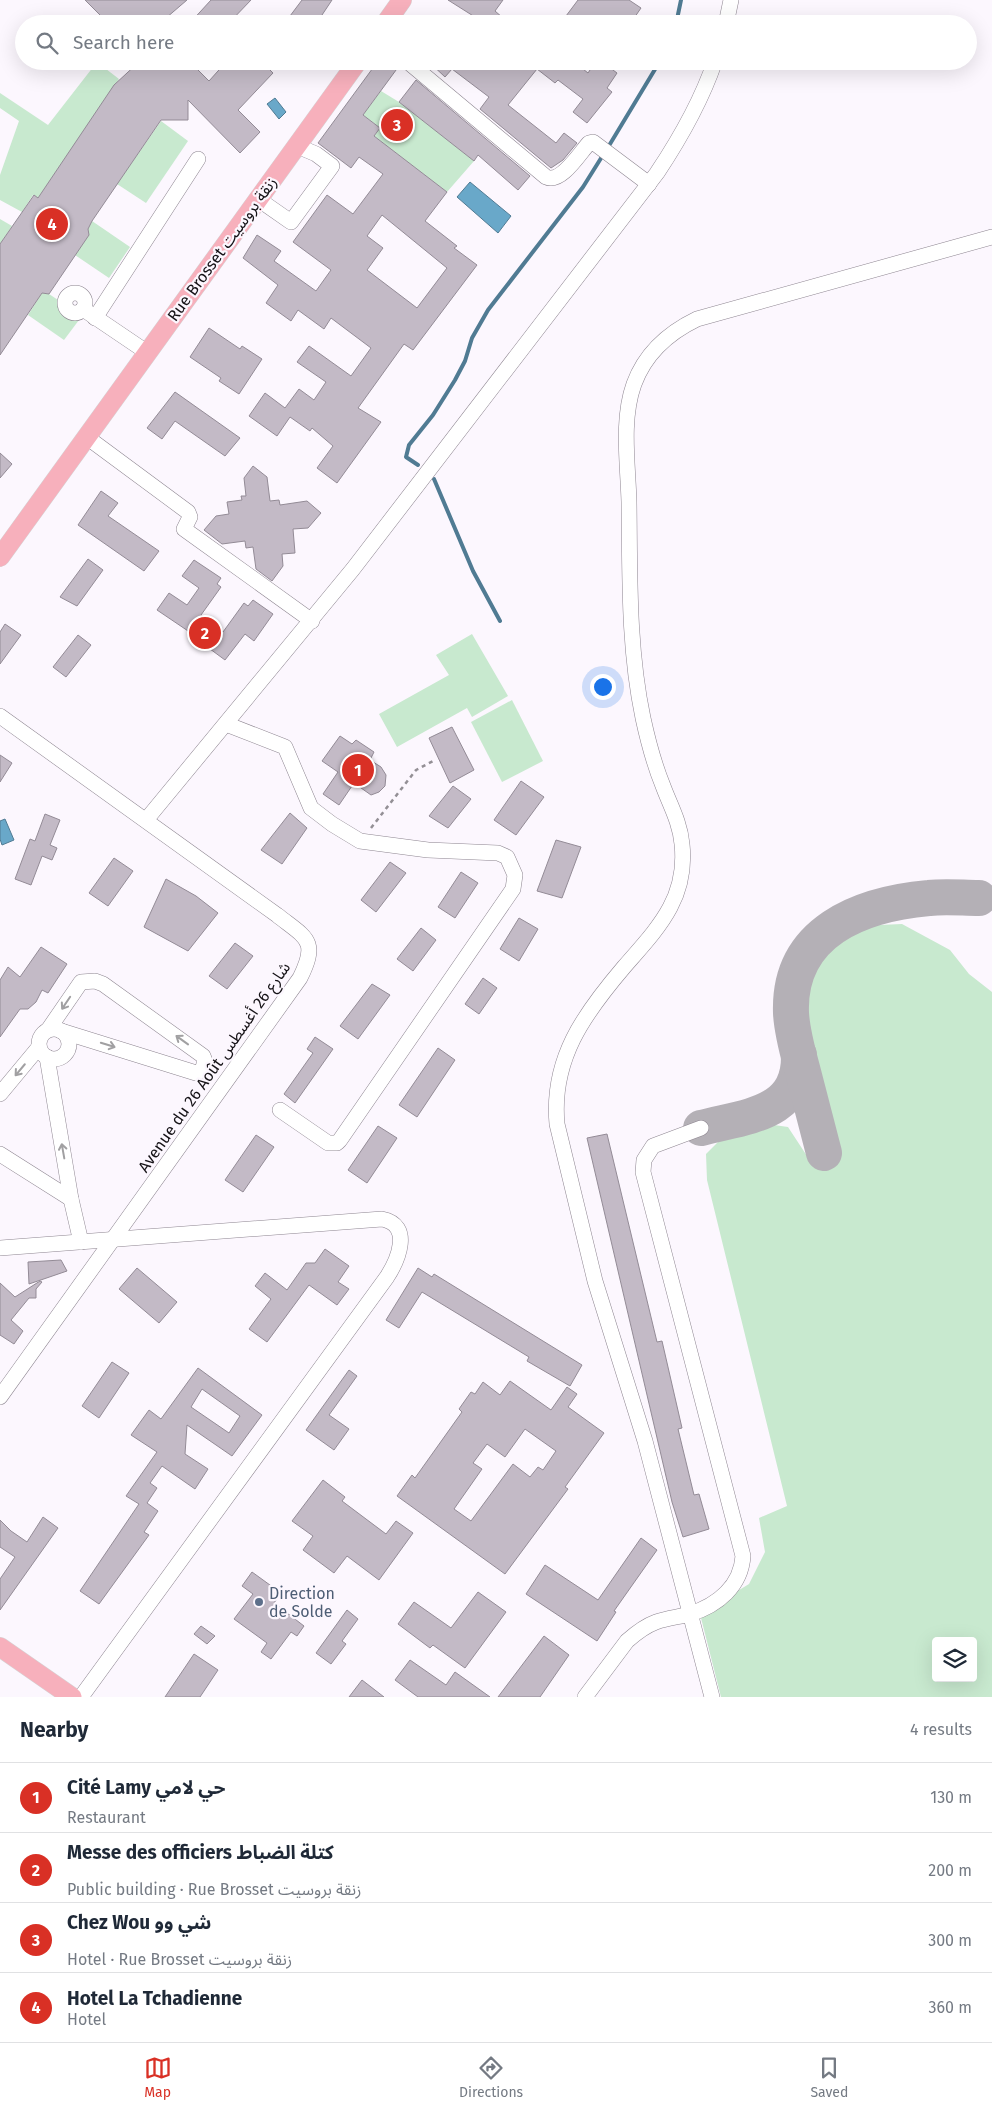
<!DOCTYPE html>
<meta charset="utf-8">
<style>
body{margin:0;font-family:"Fira Sans","Noto Sans Arabic",sans-serif;background:#f2f2f3;color:#1f2937}
.controls{position:absolute;right:15px;bottom:15px;display:grid;overflow:hidden;border-radius:5px;box-shadow:0 5px 20px #0002}
.controls button{width:45px;height:45px;display:grid;place-items:center;padding:0;border:0;border-bottom:1px solid #e0e1e3;background:#fff;color:#1f2937;font:25px sans-serif}
.you{position:absolute;left:602px;top:686px;width:18px;height:18px;margin:-12px;border:4px solid #fff;border-radius:50%;background:#1a73e8;box-shadow:0 0 0 8px #1a73e833}
.badge{display:grid;place-items:center;width:32px;height:32px;border-radius:50%;background:#d93025;color:#fff;font-size:16px;font-weight:700}
.pin{position:absolute;translate:-50% -50%;border:2px solid #fff;box-shadow:0 1px 5px #0006}
.list{margin:0;padding:0;list-style:none}
h2{display:flex;justify-content:space-between;align-items:center;height:65px;margin:0;padding:0 20px;font-size:21px}
h2 small{font-size:16px;font-weight:400;color:#747a83}
.list li{display:grid;grid-template-columns:32px 1fr auto;gap:15px;align-items:center;box-sizing:border-box;height:70px;padding:0 20px;border-top:1px solid #e0e1e3}
.list b{display:block;font-size:19px;white-space:nowrap}
.list p{margin:0;font-size:16px;white-space:nowrap;color:#747a83}
.list em{font-size:16px;font-style:normal;color:#747a83}
.icon{flex:none;width:28px;height:28px;fill:none;stroke:currentColor;stroke-width:2;stroke-linecap:round;stroke-linejoin:round}
.map{position:relative;flex:none;width:992px;height:1697px;overflow:hidden}
.search{position:absolute;background:#fff;box-shadow:0 5px 20px #0002;left:15px;right:15px;top:15px;height:55px;display:flex;align-items:center;gap:12px;box-sizing:border-box;padding:0 18px;border-radius:28px;color:#747a83;font-size:19px}
.sheet{height:345px;background:#fff}
nav{display:flex;justify-content:space-around;align-items:center;box-sizing:border-box;height:70px;border-top:1px solid #e0e1e3;background:#fff;font-size:14px;color:#747a83}
nav a{display:grid;justify-items:center;gap:2px}
nav .on{color:#d93025}
.map>svg:first-child{display:block}
.green{fill:#c8e9cf;fill-rule:evenodd}
.water{fill:#69a8c9;stroke:#507b93}
.lines{fill:none;stroke-linecap:round;stroke-linejoin:round}
.stream{stroke:#507b93;stroke-width:4}
.taxiway{stroke:#b4b0b6;stroke-width:36}
.building{fill:#c3bac6;stroke:#938b96;fill-rule:evenodd}
.minor-casing{stroke:#8e8691;stroke-width:16}
.major-casing{stroke:#d5d4d5;stroke-width:20}
.path{stroke:#938f95;stroke-width:2.5;stroke-dasharray:4 4;stroke-linecap:butt}
.minor{stroke:#fff;stroke-width:15}
.major{stroke:#f7b0bc;stroke-width:19}
.oneway{stroke:#a1a0a2}
.service-dot{fill:#5c6f8a;stroke:#fcf7fe;stroke-width:2}
.labels{text-anchor:middle;dominant-baseline:central;stroke-width:4.5;stroke-linejoin:round;paint-order:stroke}
.street-label{font-size:16px;fill:#151216;stroke:#fcf7fe}
.service-label{font-size:16px;fill:#4e5e75;stroke:#fcf7fe;text-anchor:start}
</style>
<div class="map">
<svg width="992" height="1697" viewBox="0 0 992 1697">
<rect width="100%" height="100%" fill="#fcf7fe"/>
<!-- green -->
<g class="green">
<path d="M97 62 119 79 38 198 33 195 22 212 0 200V175L19 121 0 108V93L48 125Z"/>
<path d="M381 91 399 102 474 161 447 192 374 136 380 128 363 115Z"/>
<path d="M161 121 188 141 146 203 117 184Z"/>
<path d="M0 219 12 226 0 244Z"/>
<path d="M92 221 130 247 109 278 75 255 89 235 88 229Z"/>
<path d="M42 293 49 294 82 316 64 340 28 315Z"/>
<path d="M472 634 508 696 472 717 467 708 397 747 379 714 449 675 436 655Z"/>
<path d="M512 700 543 761 502 782 471 722Z"/>
<path d="M902 924 950 950 969 974 992 992V1697H721L700 1614 749 1584 765 1552 759 1518 787 1506 707 1180 706 1154 726 1134 760 1123 788 1127 807 1156 837 1151 809 1041 806 993 819 954 857 926ZM936 1641H973V1678H936Z"/>
</g>
<!-- water -->
<g class="water">
<path d="M275 98 286 112 279 119 267 104Z"/>
<path d="M470 182 511 216 498 233 457 197Z"/>
<path d="M5 819 14 840 2 845 0 839V821Z"/>
</g>
<g class="lines">
<!-- stream -->
<g class="stream">
<path d="M676 24 681 0"/>
<path d="M607 149 660 61"/>
<path d="M418 465 406 457 409 445 433 415 455 380 465 361 472 338 488 310 583 187 603 155"/>
<path d="M434 479 473 571 500 621"/>
</g>
<!-- taxiway -->
<g class="taxiway">
<path d="M701 1128C746 1116 800 1115 799 1055"/>
<path d="M824 1153C817 1126 810 1099 803 1072 798 1053 792 1033 791 1013 788 931 861 904 929 898 946 896 963 898 979 898"/>
</g>
</g>
<!-- building -->
<g class="building">
<path d="M85 0H187L159 24H109Z"/>
<path d="M211 0H251L228 24H189Z"/>
<path d="M302 0H332L316 24H302L290 16Z"/>
<path d="M448 0H503L495 11 510 24H486Z"/>
<path d="M578 0H629L641 8 630 24H560Z"/>
<path d="M140 61H189L209 81 227 61H261L273 73 238 110 260 132 240 153 188 100V120H161L92 221 88 229 89 235 49 294 42 293 0 355V244L34 195 38 198 114 85Z"/>
<path d="M378 61H398L399 66 363 115 380 128 374 136 447 192 425 221 457 246 454 248 477 265 413 350 404 344 358 408 381 422 337 483 317 468 333 446 312 428 310 431 290 417 277 436 249 416 265 393 285 408 299 389 314 400 326 382 297 362 309 346 351 376 371 348 331 318 324 329 298 310 291 321 266 303 278 285 243 258 257 235 281 251 274 261 316 291 331 270 293 242 327 195 353 214 383 174 359 157 351 168 318 143ZM382 215 447 268 417 308 367 270 383 248 367 236Z"/>
<path d="M428 61H573L588 73 596 61H601L617 73 607 88 612 92 587 123 573 112 583 99 558 80 555 83 537 69 508 105 556 143 564 133 577 143 563 160 551 168 480 109 489 97 452 69 445 77Z"/>
<path d="M416 80 530 176 518 190 478 155 474 161 399 102Z"/>
<path d="M209 328 240 349 242 346 262 359 239 394 219 381 221 378 190 357Z"/>
<path d="M175 392 240 438 225 456 175 421 162 439 147 428Z"/>
<path d="M0 453 12 464 0 478Z"/>
<path d="M253 466 267 477 270 501 279 500 280 505 307 501 321 513 308 528 293 529 295 553 282 554 283 566 272 581 256 569 253 547 246 548 245 541 222 544 204 530 216 516 229 514 227 502 242 500 241 496H246L244 478Z"/>
<path d="M101 491 118 503 108 516 159 551 144 571 78 525Z"/>
<path d="M88 559 103 570 77 606 60 597Z"/>
<path d="M194 560 221 578 217 584 221 587 201 615 223 632 244 603 248 606 253 600 273 614 254 641 245 634 225 660 206 646H201L196 644 194 635 157 610 169 593 187 605 199 588 182 576Z"/>
<path d="M5 624 21 635 0 664V632Z"/>
<path d="M78 635 91 645 66 677 53 667Z"/>
<path d="M452 727 474 770 450 783 429 738Z"/>
<path d="M340 736 352 744 356 740 374 752 370 760 381 767 386 775 385 786 379 792 371 795 354 783 339 805 323 794 338 772 322 761Z"/>
<path d="M0 755 12 763 0 782Z"/>
<path d="M521 781 544 797 516 835 494 820Z"/>
<path d="M453 786 471 799 448 828 429 816Z"/>
<path d="M290 813 307 828 282 864 261 850Z"/>
<path d="M45 814 60 820 50 845 57 848 52 860 42 856 31 885 15 879 30 839 35 841Z"/>
<path d="M556 840 581 847 562 898 537 891Z"/>
<path d="M114 858 133 871 108 906 89 893Z"/>
<path d="M390 862 406 873 376 912 361 900Z"/>
<path d="M461 872 478 883 455 918 438 907Z"/>
<path d="M166 879 196 896 218 913 188 951 144 927Z"/>
<path d="M519 918 538 929 519 961 500 949Z"/>
<path d="M421 928 436 940 413 971 397 959Z"/>
<path d="M235 943 253 956 227 989 209 976Z"/>
<path d="M41 947 67 964 48 993 42 990 36 1002 28 1009H20L0 1037V980L8 967 20 977Z"/>
<path d="M483 978 497 988 479 1014 465 1004Z"/>
<path d="M372 984 390 995 358 1039 340 1026Z"/>
<path d="M315 1037 333 1049 295 1103 284 1094 313 1053 307 1049Z"/>
<path d="M438 1048 455 1060 417 1117 399 1105Z"/>
<path d="M378 1126 397 1138 367 1183 348 1170Z"/>
<path d="M607 1134 657 1342 662 1341 682 1428 678 1429 694 1495 699 1494 709 1529 683 1537 672 1502 587 1138Z"/>
<path d="M256 1135 274 1147 243 1192 225 1180Z"/>
<path d="M325 1249 349 1266 338 1282 349 1289 337 1305 309 1285 267 1342 249 1329 271 1299 255 1286 265 1273 287 1290 306 1263H315Z"/>
<path d="M61 1260 67 1271 29 1284 28 1262Z"/>
<path d="M137 1268 177 1302 159 1323 119 1289Z"/>
<path d="M418 1268 432 1277 434 1274 582 1365 570 1386 527 1361 529 1357 422 1292 399 1328 386 1320Z"/>
<path d="M40 1281 42 1282 36 1289V1298H29L11 1320 23 1331 14 1344 0 1335V1283L15 1297Z"/>
<path d="M112 1362 129 1373 99 1418 82 1406Z"/>
<path d="M198 1368 262 1415 232 1456 187 1425 185 1454 208 1469 195 1489 162 1466 150 1483 157 1488 147 1503 158 1511 144 1532 149 1535 99 1604 80 1591 139 1504 126 1496 157 1452 131 1435 149 1410 161 1419ZM202 1389 240 1416 229 1433 191 1407Z"/>
<path d="M349 1370 357 1376 329 1415 349 1429 334 1450 306 1430Z"/>
<path d="M510 1381 551 1410 567 1387 577 1394 568 1407 604 1433 565 1487 568 1489 505 1574 397 1496 412 1475 415 1478 462 1412 459 1409 471 1392 475 1394 483 1382 500 1395ZM525 1429 556 1451 543 1470 538 1467 530 1477 513 1464 471 1521 454 1509 482 1469 473 1463 487 1444 505 1457Z"/>
<path d="M323 1480 345 1497 342 1501 386 1534 396 1521 413 1533 379 1580 347 1556 334 1573 303 1550 313 1536 292 1521Z"/>
<path d="M43 1517 58 1528 0 1610V1579L15 1557 0 1547V1520L11 1531 27 1542Z"/>
<path d="M641 1538 657 1550 614 1611 616 1612 597 1641 526 1594 545 1565 598 1600Z"/>
<path d="M252 1572 281 1593 274 1603 304 1626 297 1636 291 1632 271 1659 261 1652 267 1643 234 1619 253 1594 242 1586Z"/>
<path d="M478 1592 506 1612 465 1668 433 1645 430 1648 398 1624 414 1602 451 1628Z"/>
<path d="M347 1610 358 1619 342 1641 346 1644 331 1664 316 1653Z"/>
<path d="M201 1626 215 1636 207 1644 194 1634Z"/>
<path d="M544 1636 569 1655 540 1697H498Z"/>
<path d="M194 1654 218 1670 200 1697H165Z"/>
<path d="M410 1660 446 1685 455 1672 490 1697H418L395 1680Z"/>
<path d="M362 1680 384 1697H349Z"/>
</g>
<g class="lines">
<defs>
<g id="minor">
<path d="M726 24 731 0"/>
<path d="M407 61 546 177C561 184 579 154 589 143L593 142 649 184"/>
<path d="M258 199 291 222 332 166 316 154 297 146"/>
<circle cx="75" cy="303" r="10"/>
<path d="M83 309 148 353"/>
<path d="M95 318 198 159"/>
<path d="M88 438 188 512 190 517 184 529 312 621"/>
<path d="M0 716 277 915C306 938 319 940 300 978L0 1397"/>
<path d="M226 724 285 747 311 808 332 824 360 841 428 850 498 853 507 857 515 875 513 889 340 1140 337 1143H328L280 1110"/>
<path d="M146 820 353 569 657 173C681 137 701 102 715 61"/>
<circle cx="54" cy="1044" r="15"/>
<path d="M48 1030 81 982 95 981 103 984 203 1056 205 1061 202 1071 196 1073 61 1031"/>
<path d="M47 1057 71 1199 81 1242"/>
<path d="M0 1094 39 1047"/>
<path d="M0 1154 71 1199"/>
<path d="M0 1248 382 1219C413 1225 398 1260 387 1277L81 1697"/>
<path d="M585 1697 627 1641C636 1633 645 1626 656 1622 667 1618 679 1617 690 1614 718 1605 741 1586 743 1556L643 1172 644 1160 653 1146 701 1128"/>
<path d="M712 1697 645 1441 595 1281 557 1124C551 1059 584 1014 624 967 657 929 688 899 682 844 680 822 670 805 663 786 654 764 648 741 643 718 628 647 630 574 629 502 628 464 621 420 634 384 645 354 668 333 697 319L992 237"/>
</g>
<g id="major">
<path d="M385 24 402 0"/>
<path d="M0 557 358 61"/>
<path d="M0 1647 72 1697"/>
</g>
</defs>
<!-- minor casing -->
<use href="#minor" class="minor-casing"/>
<!-- major casing -->
<use href="#major" class="major-casing"/>
<!-- path -->
<path class="path" d="M371 828 416 770 435 760"/>
<!-- minor -->
<use href="#minor" class="minor"/>
<!-- major -->
<use href="#major" class="major"/>
</g>
<!-- one-way arrows -->
<defs><path id="oneway-shaft" d="M-6 0H5M1.5-3L5.5 0L1.5 3" fill="none" stroke-width="1.6" stroke-linecap="round" stroke-linejoin="round" transform="scale(1.25)"/></defs>
<g class="oneway">
<use href="#oneway-shaft" transform="translate(66 1003) rotate(124)"/>
<use href="#oneway-shaft" transform="translate(182 1040) rotate(-144)"/>
<use href="#oneway-shaft" transform="translate(108 1045) rotate(17)"/>
<use href="#oneway-shaft" transform="translate(20 1070) rotate(130)"/>
<use href="#oneway-shaft" transform="translate(63 1151) rotate(-100)"/>
</g>
<!-- markers -->
<circle class="service-dot" cx="259" cy="1602" r="5"/>
<g class="labels">
<!-- street labels -->
<g class="street-label">
<text transform="translate(222 249) rotate(-54)">Rue Brosset زنقة بروسيت</text>
<text transform="translate(214 1067) rotate(-55)">Avenue du 26 Août شارع 26 أغسطس</text>
</g>
<!-- service labels -->
<g class="service-label">
<text x="269" y="1593">Direction<tspan x="269" dy="18">de Solde</tspan></text>
</g>
</g>
</svg>
<div class="controls">
<button><svg class="icon" aria-label="layers" viewBox="0 0 24 24"><path d="M12 4l9 5-9 5-9-5zM3 14l9 5 9-5"/></svg></button>
</div>
<div class="you"></div>
<div class="pin badge" style="left:358px;top:770px">1</div>
<div class="pin badge" style="left:205px;top:633px">2</div>
<div class="pin badge" style="left:397px;top:125px">3</div>
<div class="pin badge" style="left:52px;top:224px">4</div>
<div class="search"><svg class="icon" aria-label="search" viewBox="0 0 24 24"><circle cx="10" cy="10" r="6"/><path d="M15 15l6 6"/></svg>Search here</div>
</div>
<section class="sheet">
<h2>Nearby<small>4 results</small></h2>
<ul class="list">
<li><span class="badge">1</span><div><b>Cité Lamy حي لامي</b><p>Restaurant</p></div><em>130 m</em></li>
<li><span class="badge">2</span><div><b>Messe des officiers كتلة الضباط</b><p>Public building · Rue Brosset زنقة بروسيت</p></div><em>200 m</em></li>
<li><span class="badge">3</span><div><b>Chez Wou شي وو</b><p>Hotel · Rue Brosset زنقة بروسيت</p></div><em>300 m</em></li>
<li><span class="badge">4</span><div><b>Hotel La Tchadienne</b><p>Hotel</p></div><em>360 m</em></li>
</ul>
</section>
<nav>
<a class="on"><svg class="icon" aria-label="map" viewBox="0 0 24 24"><path d="M3 6l6-2 6 2 6-2v14l-6 2-6-2-6 2zM9 4v14M15 6v14"/></svg>Map</a>
<a><svg class="icon" aria-label="directions" viewBox="0 0 24 24"><path d="M12 3l9 9-9 9-9-9zM9 14v-3h6M13 9l2 2-2 2"/></svg>Directions</a>
<a><svg class="icon" aria-label="saved" viewBox="0 0 24 24"><path d="M7 4h10v16l-5-4-5 4z"/></svg>Saved</a>
</nav>
